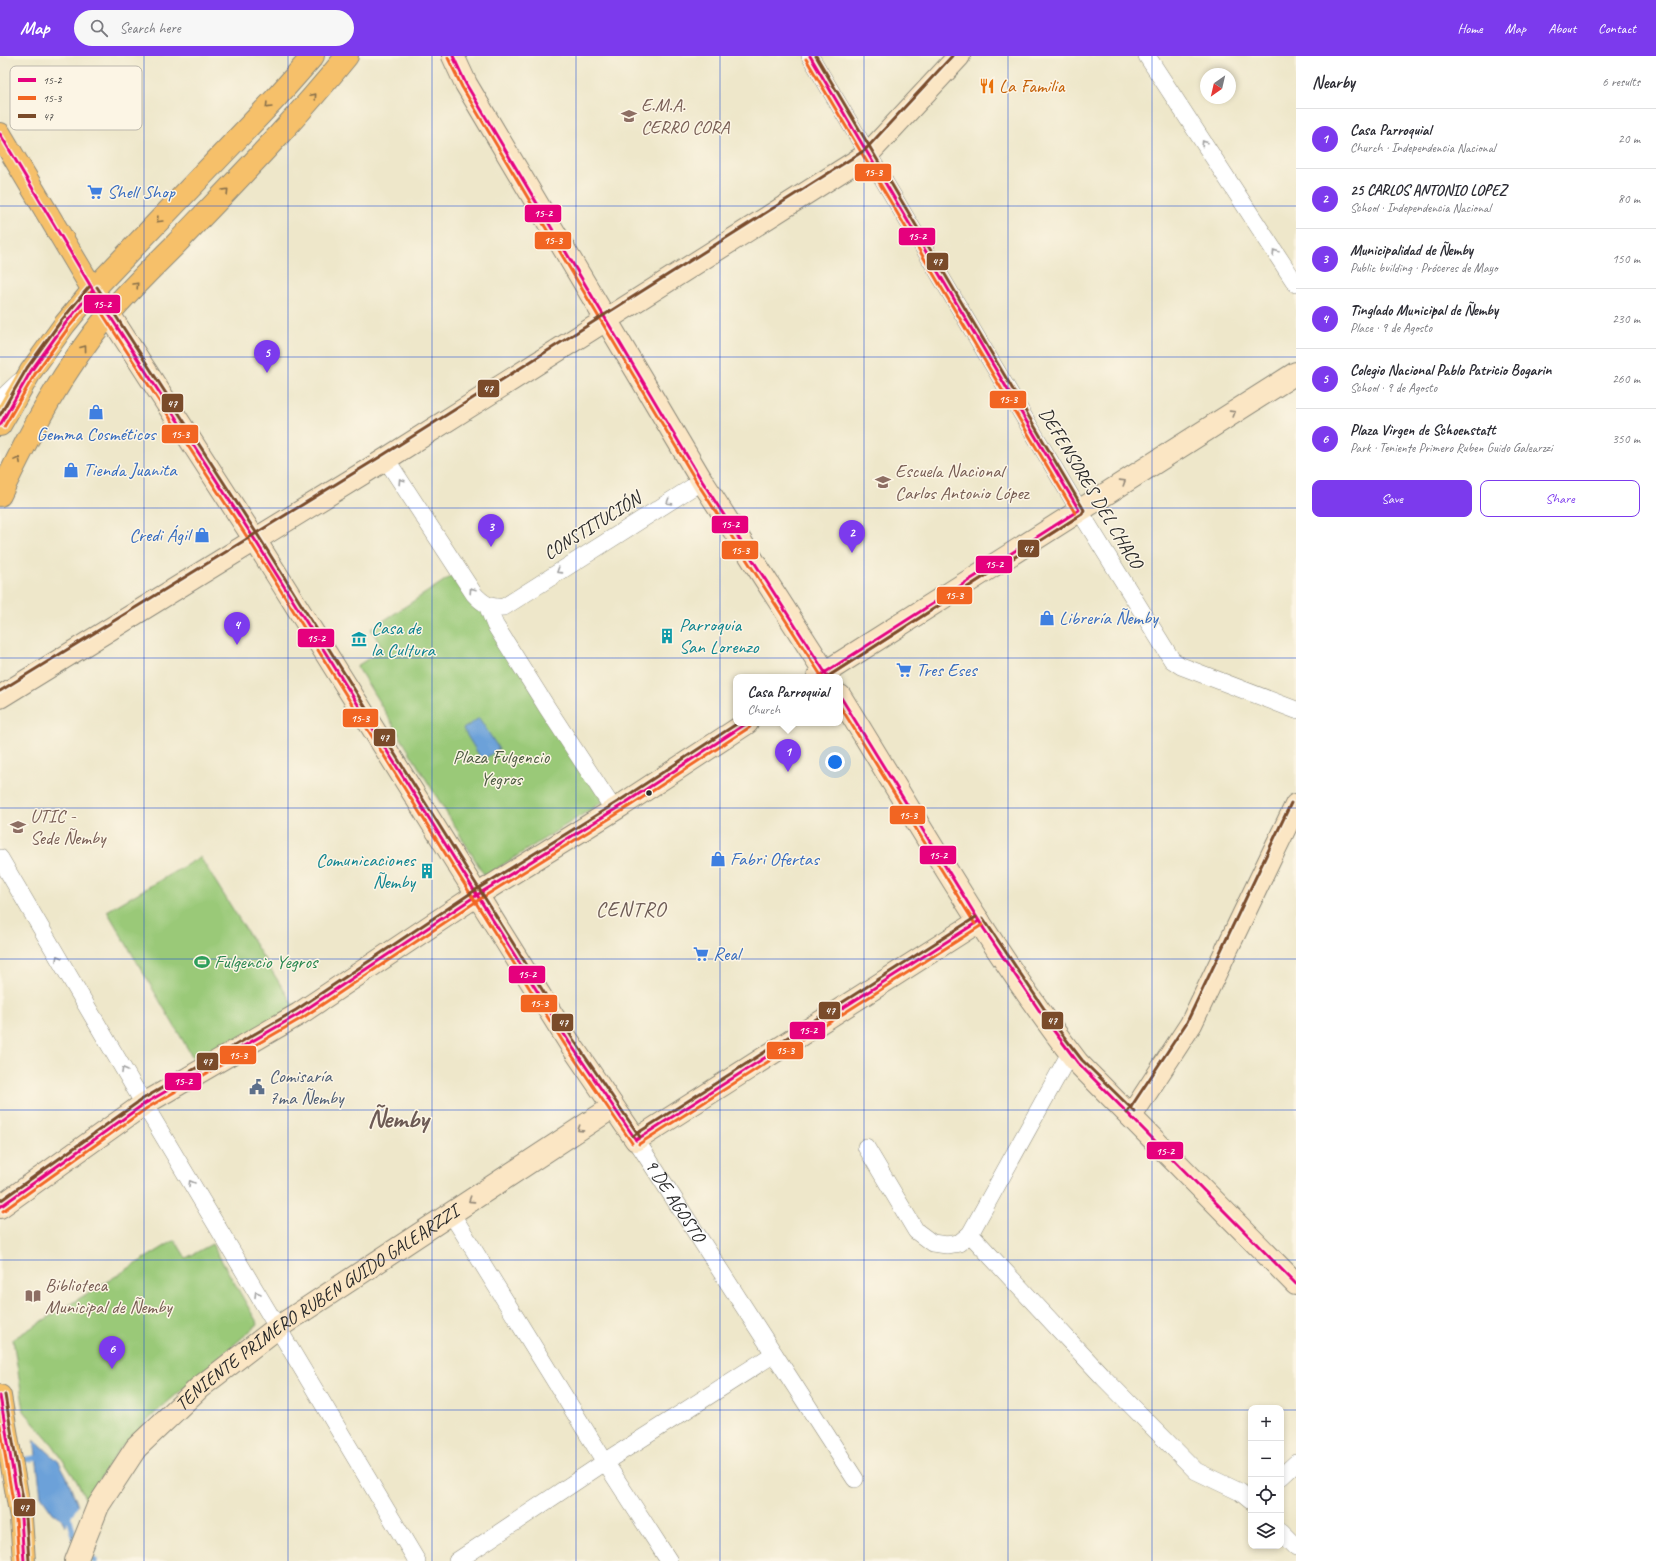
<!DOCTYPE html>
<meta charset="utf-8">
<style>
body{margin:0;font-family:Caveat,sans-serif;background:#f7f7f7;color:#2b2b33}
.controls{position:absolute;right:12px;bottom:12px;display:grid;overflow:hidden;border-radius:8px;box-shadow:0 2px 6px #0003}
.controls button{width:36px;height:36px;display:grid;place-items:center;padding:0;border:0;border-bottom:1px solid #e1e1e2;background:#fff;color:#2b2b33;font:20px sans-serif}
.compass{position:absolute;left:1200px;top:12px;width:36px;height:36px;border-radius:50%;background:#fff;box-shadow:0 2px 6px #0003;rotate:214deg}
.you{position:absolute;left:835px;top:706px;width:14px;height:14px;margin:-10px;border:3px solid #fff;border-radius:50%;background:#1a73e8;box-shadow:0 0 0 6px #1a73e833}
.badge{display:grid;place-items:center;width:26px;height:26px;border-radius:50%;background:#7c3aed;color:#fff;font-size:13px;font-weight:700}
.pin{position:absolute;translate:-50% -33px;filter:drop-shadow(0 1px 2px #0008)}
.pin::after{content:'';position:absolute;top:21px;width:14px;height:12px;background:inherit;clip-path:polygon(0 0,100% 0,50% 100%)}
.popup{position:absolute;left:733px;top:618px;width:110px;height:52px;box-sizing:border-box;display:grid;place-content:center;border-radius:8px;background:#fff;filter:drop-shadow(0 1px 3px #0005);font-size:13px;white-space:nowrap;color:#7c7c81}
.popup b{font-size:15px;color:#2b2b33}
.popup::after{content:'';position:absolute;left:50%;top:100%;margin-left:-8px;border:8px solid transparent;border-top-color:#fff}
.list{margin:0;padding:0;list-style:none}
h2{display:flex;justify-content:space-between;align-items:center;height:52px;margin:0;padding:0 16px;font-size:17px}
h2 small{font-size:13px;font-weight:400;color:#7c7c81}
.list li{display:grid;grid-template-columns:26px 1fr auto;gap:12px;align-items:center;box-sizing:border-box;height:60px;padding:0 16px;border-top:1px solid #e1e1e2}
.list b{display:block;font-size:15px;white-space:nowrap}
.list p{margin:0;font-size:13px;white-space:nowrap;color:#7c7c81}
.list em{font-size:13px;font-style:normal;color:#7c7c81}
.actions{display:flex;gap:8px;padding:12px 16px}
.actions a{flex:1;padding:9px 0;border:1px solid #7c3aed;border-radius:8px;text-align:center;font-size:14px;color:#7c3aed}
.actions .main{background:#7c3aed;color:#fff}
.icon{flex:none;width:22px;height:22px;fill:none;stroke:currentColor;stroke-width:2;stroke-linecap:round;stroke-linejoin:round}
.map{position:relative;flex:none;width:1296px;height:1505px;overflow:hidden}
header{display:flex;align-items:center;gap:24px;box-sizing:border-box;height:56px;padding:0 20px;background:#7c3aed;color:#fff}
header strong{font-size:19px}
nav{display:flex;gap:22px;margin-inline-start:auto;font-size:14px}
.search{width:280px;height:36px;background:#f7f7f7;display:flex;align-items:center;gap:10px;box-sizing:border-box;padding:0 14px;border-radius:22px;color:#7c7c81;font-size:15px}
main{display:flex}
aside{flex:1;background:#fff}
.map>svg:first-child{display:block}
.green{fill:#9ac978;stroke:#627a52}
.water{fill:#6ca1d9;stroke:#4c6682}
.pier{fill:#eee7ca}
.lines{fill:none;stroke-linecap:round;stroke-linejoin:round}
.stream{stroke:#6ca1d9;stroke-width:5.5}
.street-casing{stroke:#8c897a;stroke-width:18}
.secondary-casing{stroke:#8c897a;stroke-width:24}
.primary-casing{stroke:#8c897a;stroke-width:24}
.highway-casing{stroke:#8c897a;stroke-width:24}
.street{stroke:#fff;stroke-width:17}
.secondary{stroke:#fbe6c4;stroke-width:22}
.primary{stroke:#f6c06b;stroke-width:22}
.highway{stroke:#f6c06b;stroke-width:22}
.bus-1-casing{stroke:#fcf5e5;stroke-width:6}
.bus-2-casing{stroke:#fcf5e5;stroke-width:6}
.bus-3-casing{stroke:#fcf5e5;stroke-width:6}
.bus-1{stroke:#e5007d;stroke-width:3}
.bus-2{stroke:#f26522;stroke-width:3}
.bus-3{stroke:#7a4b2a;stroke-width:3}
.oneway{stroke:#866e48}
.oneway2{stroke:#a0a0a0}
.oneway3{stroke:#938878}
.grid{fill:none;stroke:#1d4ed8;stroke-width:1;stroke-opacity:0.55}
.bus-dot{fill:#2b2b2b;stroke:#fcf5e5;stroke-width:1.5}
.labels{text-anchor:middle;dominant-baseline:central;stroke-width:3;stroke-linejoin:round;paint-order:stroke}
.food-label{font-size:19px;fill:#c56008;stroke:#fcf5e5;text-anchor:start}
.education-label{font-size:19px;fill:#785e54;stroke:#fcf5e5;text-anchor:start}
.shop-label{font-size:19px;fill:#366cbe;stroke:#fcf5e5;text-anchor:start}
.street-label{font-size:19px;fill:#2b2b2b;stroke:#fcf5e5}
.culture-label{font-size:19px;fill:#0d838f;stroke:#fcf5e5;text-anchor:start}
.park-label{font-size:19px;fill:#4c5a42;stroke:#fcf5e5}
.leisure-label{font-size:19px;fill:#27864d;stroke:#fcf5e5;text-anchor:start}
.service-label{font-size:19px;fill:#4e5e75;stroke:#fcf5e5;text-anchor:start}
.quarter-label{font-size:21px;letter-spacing:1px;fill:#6d5b55;stroke:#fcf5e5}
.town-label{font-size:27px;font-weight:bold;fill:#6d5b55;stroke:#fcf5e5}
.key{fill:#fcf5e5;stroke:#bdb8ad;stroke-width:1}
.key-label{font-size:11px;fill:#2b2b2b}
.line-badge{stroke:#fcf5e5;stroke-width:1.5}
.badge-label{font-size:11px;text-anchor:middle;font-weight:bold;fill:#fff}
</style>
<header>
<strong>Map</strong>
<div class="search"><svg class="icon" aria-label="search" viewBox="0 0 24 24"><circle cx="10" cy="10" r="6"/><path d="M15 15l6 6"/></svg>Search here</div>
<nav><a>Home</a><a>Map</a><a>About</a><a>Contact</a></nav>
</header>
<main>
<div class="map">
<svg width="1296" height="1505" viewBox="0 0 1296 1505">
<rect width="100%" height="100%" fill="#fcf5e5"/>
<filter id="ink" filterUnits="userSpaceOnUse"><feTurbulence type="fractalNoise" baseFrequency=".025" numOctaves="2"/><feDisplacementMap in="SourceGraphic" scale="8" xChannelSelector="R" yChannelSelector="G"/><feConvolveMatrix kernelMatrix="1 2 1 2 8 2 1 2 1" color-interpolation-filters="sRGB"/></filter>
<filter id="wash" filterUnits="userSpaceOnUse"><feTurbulence type="fractalNoise" baseFrequency=".012" numOctaves="4" result="noise"/><feDisplacementMap in="SourceGraphic" scale="16" xChannelSelector="R" yChannelSelector="G"/><feGaussianBlur stdDeviation="0.9" result="paint"/><feColorMatrix in="noise" values="0 0 0 0 0 0 0 0 0 0 0 0 0 0 0 0 0 1.4 0 .05"/><feComposite in="paint" operator="in"/></filter>
<g filter="url(#wash)">
<rect width="100%" height="100%" fill="#eee7ca"/>
<!-- green -->
<g class="green">
<path d="M459 515 604 745 485 820 357 610 383 593 371 573Z"/>
<path d="M200 801 299 958 199 1012 107 855Z"/>
<path d="M175 1184 186 1202 212 1188 258 1268 156 1356 119 1394 86 1444 78 1427 53 1389 24 1355 13 1283Z"/>
</g>
<!-- water -->
<g class="water">
<path d="M479 662 499 693 482 704 463 673Z"/>
<path d="M34 1383 59 1406 67 1421 80 1455 68 1476 61 1462 53 1457 41 1440Z"/>
</g>
<!-- pier -->
<path class="pier" d="M79 1447 82 1455 69 1477 67 1478 64 1473Z"/>
<g class="lines">
<!-- stream -->
<g class="stream">
<path d="M16 1405 43 1401"/>
<path d="M70 1464 76 1487"/>
<path d="M84 1496 95 1505"/>
</g>
</g>
</g>
<g filter="url(#ink)">
<g class="lines">
<defs>
<g id="street">
<path d="M810 0 1079 454 1172 604 1181 610 1296 654"/>
<path d="M1147 0 1296 228"/>
<path d="M0 344 19 326"/>
<path d="M386 403 474 538C483 548 490 552 504 551L702 425"/>
<path d="M487 549 495 569 548 653 614 754"/>
<path d="M0 802 144 1048 417 1505"/>
<path id="s1" d="M636 1084 855 1423"/>
<path d="M866 1091 916 1175 932 1187 947 1189 959 1187 970 1178 1070 997"/>
<path d="M451 1157 605 1406 669 1505"/>
<path d="M970 1178 1104 1322 1196 1415 1240 1436 1251 1445"/>
<path d="M1281 1421 1296 1407"/>
<path d="M1281 1476 1296 1491"/>
<path d="M457 1505 605 1406 774 1298"/>
</g>
<g id="secondary">
<path d="M453 0 466 28 702 425 828 621"/>
<path d="M109 258 255 484 569 986 636 1084 979 865"/>
<path d="M818 621 1296 317"/>
<path d="M840 640C917 764 989 892 1078 1007L1296 1228"/>
<path d="M0 641 386 403 868 98 959 0"/>
<path d="M1131 1060 1191 968 1296 749"/>
<path d="M0 1151 144 1048 299 958 477 839 622 749 747 667"/>
<path id="s2" d="M76 1505 98 1450 136 1392 199 1332 277 1272 613 1051"/>
</g>
<path id="primary" d="M0 78 93 234 109 258"/>
<g id="highway">
<path d="M0 369 31 315 65 268 93 234 275 43 313 0"/>
<path d="M0 439C30 376 64 312 109 258 129 234 152 212 174 190 233 128 293 67 347 0"/>
<path d="M0 1340 21 1462 24 1505"/>
</g>
</defs>
<!-- street casing -->
<use href="#street" class="street-casing"/>
<!-- secondary casing -->
<use href="#secondary" class="secondary-casing"/>
<!-- primary casing -->
<use href="#primary" class="primary-casing"/>
<!-- highway casing -->
<use href="#highway" class="highway-casing"/>
<!-- street -->
<use href="#street" class="street"/>
<!-- secondary -->
<use href="#secondary" class="secondary"/>
<!-- primary -->
<use href="#primary" class="primary"/>
<!-- highway -->
<use href="#highway" class="highway"/>
<defs>
<g id="bus-1">
<path d="M453 0 466 28 702 425 828 621"/>
<path d="M810 0 1079 454 818 621"/>
<path d="M0 78 93 234 255 484 569 986 636 1084"/>
<path d="M0 369 31 315 65 268 93 234"/>
<path d="M840 640 984 873 1045 963 1078 1007 1296 1228"/>
<path d="M636 1084 979 865"/>
<path d="M0 1151 144 1048 299 958 477 839 622 749 747 667"/>
<path d="M0 1340 21 1462 24 1505"/>
</g>
<g id="bus-2">
<path d="M448 2 462 31 698 428 822 621"/>
<path d="M806 3 1075 457"/>
<path d="M89 237 251 487 565 989 632 1087"/>
<path d="M4 371 35 318 69 271 97 237"/>
<path d="M827 621 1082 458"/>
<path d="M840 650 975 868"/>
<path d="M639 1088 982 869"/>
<path d="M3 1155 147 1052 302 962 480 843 625 753 750 671"/>
<path d="M0 1369 16 1463 19 1505"/>
</g>
<g id="bus-3">
<path d="M816 0 1084 454 1082 458 827 621"/>
<path d="M97 231 259 481 573 983 640 1081"/>
<path d="M0 359 27 312 61 265 89 231"/>
<path d="M0 635 383 399 865 94 952 0"/>
<path d="M983 862 1055 969 1082 1004 1135 1056"/>
<path d="M1127 1057 1187 966 1291 747"/>
<path d="M633 1080 976 861"/>
<path d="M0 1145 141 1044 296 954 474 835 619 745 738 667"/>
<path d="M5 1339 26 1461 29 1505"/>
</g>
</defs>
<!-- bus-1 casing -->
<use href="#bus-1" class="bus-1-casing"/>
<!-- bus-2 casing -->
<use href="#bus-2" class="bus-2-casing"/>
<!-- bus-3 casing -->
<use href="#bus-3" class="bus-3-casing"/>
<!-- bus-1 -->
<use href="#bus-1" class="bus-1"/>
<!-- bus-2 -->
<use href="#bus-2" class="bus-2"/>
<!-- bus-3 -->
<use href="#bus-3" class="bus-3"/>
</g>
<!-- one-way arrows -->
<defs><path id="oneway-chevron" d="M-2-3.5L2.5 0L-2 3.5" fill="none" stroke-width="1.6" stroke-linecap="round" stroke-linejoin="round"/></defs>
<g class="oneway">
<use href="#oneway-chevron" transform="translate(314 40) rotate(-48)"/>
<use href="#oneway-chevron" transform="translate(268 50) rotate(134)"/>
<use href="#oneway-chevron" transform="translate(226 135) rotate(-46)"/>
<use href="#oneway-chevron" transform="translate(159 164) rotate(134)"/>
<use href="#oneway-chevron" transform="translate(136 229) rotate(-47)"/>
<use href="#oneway-chevron" transform="translate(84 292) rotate(-53)"/>
<use href="#oneway-chevron" transform="translate(18 404) rotate(-62)"/>
</g>
<g class="oneway2">
<use href="#oneway-chevron" transform="translate(1204 87) rotate(-123)"/>
<use href="#oneway-chevron" transform="translate(1275 196) rotate(-123)"/>
<use href="#oneway-chevron" transform="translate(401 425) rotate(-123)"/>
<use href="#oneway-chevron" transform="translate(669 446) rotate(148)"/>
<use href="#oneway-chevron" transform="translate(559 515) rotate(148)"/>
<use href="#oneway-chevron" transform="translate(472 534) rotate(-124)"/>
<use href="#oneway-chevron" transform="translate(58 902) rotate(-120)"/>
<use href="#oneway-chevron" transform="translate(124 1014) rotate(-120)"/>
<use href="#oneway-chevron" transform="translate(191 1127) rotate(-121)"/>
<use href="#oneway-chevron" transform="translate(257 1238) rotate(-121)"/>
</g>
<g class="oneway3">
<use href="#oneway-chevron" transform="translate(1233 357) rotate(-32)"/>
<use href="#oneway-chevron" transform="translate(1123 426) rotate(-32)"/>
<use href="#oneway-chevron" transform="translate(580 1073) rotate(147)"/>
<use href="#oneway-chevron" transform="translate(471 1144) rotate(147)"/>
</g>
</g>
<!-- grid -->
<path class="grid" d="M144 0V1505M288 0V1505M432 0V1505M576 0V1505M720 0V1505M864 0V1505M1008 0V1505M1152 0V1505M0 150H1296M0 301H1296M0 452H1296M0 602H1296M0 752H1296M0 903H1296M0 1054H1296M0 1204H1296M0 1354H1251M1281 1354H1296"/>
<!-- icons -->
<defs>
<symbol id="restaurant-bare" viewBox="-9 -9 18 18"><path d="M-5-6h1v4h1v-4h1v4h1v-4h1v5L-1.5 .5V6h-2V.5L-5-1ZM5-6V6H3V1.5H1.5Q1.5-4 5-6Z" fill="#e8710a" stroke="#fcf5e5" stroke-width="2.5" paint-order="stroke"/></symbol>
<symbol id="school-bare" viewBox="-9 -9 18 18"><path d="M0-5L7-2L0 1L-7-2ZM-4 1L0 2.5L4 1V4Q0 6-4 4Z" fill="#8d6e63" stroke="#fcf5e5" stroke-width="2.5" paint-order="stroke"/></symbol>
<symbol id="supermarket-bare" viewBox="-9 -9 18 18"><path d="M-6-5.5h2.5l.6 2H6L4.5 2H-2.5L-4.4-4H-6ZM-1.5 3.2a1.3 1.3 0 1 0 .1 0ZM3 3.2a1.3 1.3 0 1 0 .1 0Z" fill="#3f7fe0" stroke="#fcf5e5" stroke-width="2.5" paint-order="stroke"/></symbol>
<symbol id="shop-bare" viewBox="-9 -9 18 18"><path d="M-5-2.5h2.3a2.7 3.5 0 0 1 5.4 0H5L5.5 6h-11ZM-1.5-2.5h3a1.5 2.3 0 0 0-3 0Z" fill="#3f7fe0" stroke="#fcf5e5" stroke-width="2.5" paint-order="stroke"/></symbol>
<symbol id="building-bare" viewBox="-9 -9 18 18"><path d="M-4-6H4V6H1V3H-1V6H-4ZM-2.5-4.3h1.7v1.8h-1.7ZM.8-4.3h1.7v1.8H.8ZM-2.5-1h1.7V.8h-1.7ZM.8-1h1.7V.8H.8Z" fill="#0f9aa8" stroke="#fcf5e5" stroke-width="2.5" paint-order="stroke"/></symbol>
<symbol id="museum-bare" viewBox="-9 -9 18 18"><path d="M0-6L6-3V-2H-6V-3ZM-5-1h2V3h-2ZM-1-1h2V3h-2ZM3-1h2V3H3ZM-6 4H6V6H-6Z" fill="#0f9aa8" stroke="#fcf5e5" stroke-width="2.5" paint-order="stroke"/></symbol>
<symbol id="university-bare" viewBox="-9 -9 18 18"><path d="M0-5L7-2L0 1L-7-2ZM-4 1L0 2.5L4 1V4Q0 6-4 4Z" fill="#8d6e63" stroke="#fcf5e5" stroke-width="2.5" paint-order="stroke"/></symbol>
<symbol id="stadium-bare" viewBox="-9 -9 18 18"><path d="M0-5a6.5 5 0 1 0 0 10a6.5 5 0 1 0 0-10ZM-3.5-1.8h7v3.6h-7Z" fill="#2e9e5b" stroke="#fcf5e5" stroke-width="2.5" paint-order="stroke"/></symbol>
<symbol id="civic-bare" viewBox="-9 -9 18 18"><path d="M-.6-6.5H3V-4.5H.6V-3L4-1V1h2V6H-6V1h2V-1L-.6-3ZM-1.2 2.5V6h2.4V2.5Z" fill="#5c6f8a" stroke="#fcf5e5" stroke-width="2.5" paint-order="stroke"/></symbol>
<symbol id="library-bare" viewBox="-9 -9 18 18"><path d="M-6-4Q-3-5.5-.7-3.5V5Q-3 3-6 4ZM6-4Q3-5.5 .7-3.5V5Q3 3 6 4Z" fill="#8d6e63" stroke="#fcf5e5" stroke-width="2.5" paint-order="stroke"/></symbol>
</defs>
<g fill-rule="evenodd">
<use href="#restaurant-bare" x="976" y="19" width="22" height="22"/>
<use href="#school-bare" x="618" y="49" width="22" height="22"/>
<use href="#supermarket-bare" x="84" y="125" width="22" height="22"/>
<use href="#shop-bare" x="85" y="345" width="22" height="22"/>
<use href="#shop-bare" x="60" y="403" width="22" height="22"/>
<use href="#school-bare" x="872" y="415" width="22" height="22"/>
<use href="#shop-bare" x="191" y="468" width="22" height="22"/>
<use href="#shop-bare" x="1036" y="551" width="22" height="22"/>
<use href="#building-bare" x="656" y="569" width="22" height="22"/>
<use href="#museum-bare" x="348" y="572" width="22" height="22"/>
<use href="#supermarket-bare" x="893" y="603" width="22" height="22"/>
<use href="#university-bare" x="7" y="760" width="22" height="22"/>
<use href="#shop-bare" x="707" y="792" width="22" height="22"/>
<use href="#building-bare" x="416" y="804" width="22" height="22"/>
<use href="#supermarket-bare" x="690" y="887" width="22" height="22"/>
<use href="#stadium-bare" x="191" y="895" width="22" height="22"/>
<use href="#civic-bare" x="246" y="1020" width="22" height="22"/>
<use href="#library-bare" x="22" y="1229" width="22" height="22"/>
</g>
<!-- markers -->
<circle class="bus-dot" cx="649" cy="737" r="3.5"/>
<g class="labels">
<!-- food labels -->
<g class="food-label">
<text x="999" y="30">La Familia</text>
</g>
<!-- education labels -->
<g class="education-label">
<text x="641" y="49">E.M.A.<tspan x="641" dy="22">CERRO CORA</tspan></text>
<text x="895" y="415">Escuela Nacional<tspan x="895" dy="22">Carlos Antonio López</tspan></text>
<text x="30" y="760">UTIC -<tspan x="30" dy="22">Sede Ñemby</tspan></text>
<text x="45" y="1229">Biblioteca<tspan x="45" dy="22">Municipal de Ñemby</tspan></text>
</g>
<!-- shop labels -->
<g class="shop-label">
<text x="107" y="136">Shell Shop</text>
<text x="96" y="378" text-anchor="middle">Gemma Cosméticos</text>
<text x="83" y="414">Tienda Juanita</text>
<text x="190" y="479" text-anchor="end">Credi Ágil</text>
<text x="1059" y="562">Librería Ñemby</text>
<text x="916" y="614">Tres Eses</text>
<text x="730" y="803">Fabri Ofertas</text>
<text x="713" y="898">Real</text>
</g>
<!-- street labels -->
<g class="street-label">
<text transform="translate(1091 432) rotate(59)">DEFENSORES DEL CHACO</text>
<text transform="translate(592 470) rotate(-32)">CONSTITUCIÓN</text>
<text stroke="none"><textPath href="#s1" startOffset="72">9 DE AGOSTO</textPath></text>
<text stroke="none"><textPath href="#s2" startOffset="358">TENIENTE PRIMERO RUBEN GUIDO GALEARZZI</textPath></text>
</g>
<!-- culture labels -->
<g class="culture-label">
<text x="679" y="569">Parroquia<tspan x="679" dy="22">San Lorenzo</tspan></text>
<text x="371" y="572">Casa de<tspan x="371" dy="22">la Cultura</tspan></text>
<text x="415" y="804" text-anchor="end">Comunicaciones<tspan x="415" dy="22">Ñemby</tspan></text>
</g>
<!-- park labels -->
<g class="park-label">
<text x="501" y="701">Plaza Fulgencio<tspan x="501" dy="22">Yegros</tspan></text>
</g>
<!-- leisure labels -->
<g class="leisure-label">
<text x="214" y="906">Fulgencio Yegros</text>
</g>
<!-- service labels -->
<g class="service-label">
<text x="269" y="1020">Comisaría<tspan x="269" dy="22">7ma Ñemby</tspan></text>
</g>
<!-- quarter labels -->
<g class="quarter-label">
<text x="631" y="853">CENTRO</text>
</g>
<!-- town labels -->
<g class="town-label">
<text x="398" y="1062">Ñemby</text>
</g>
</g>
<!-- legend -->
<rect x="10" y="10" width="132" height="64" rx="6" class="key"/>
<rect x="18" y="22" width="18" height="4" fill="#e5007d"/>
<rect x="18" y="40" width="18" height="4" fill="#f26522"/>
<rect x="18" y="58" width="18" height="4" fill="#7a4b2a"/>
<g class="key-label">
<text x="43" y="28">15-2</text>
<text x="43" y="46">15-3</text>
<text x="43" y="64">47</text>
</g>
<g class="line-badge">
<rect x="854" y="107" width="38" height="19" rx="4" fill="#f26522"/>
<rect x="524" y="148" width="38" height="19" rx="4" fill="#e5007d"/>
<rect x="898" y="171" width="38" height="19" rx="4" fill="#e5007d"/>
<rect x="534" y="175" width="38" height="19" rx="4" fill="#f26522"/>
<rect x="926" y="196" width="23" height="19" rx="4" fill="#7a4b2a"/>
<rect x="83" y="238" width="38" height="20" rx="4" fill="#e5007d"/>
<rect x="477" y="323" width="23" height="19" rx="4" fill="#7a4b2a"/>
<rect x="989" y="334" width="38" height="19" rx="4" fill="#f26522"/>
<rect x="161" y="337" width="23" height="20" rx="4" fill="#7a4b2a"/>
<rect x="161" y="368" width="38" height="20" rx="4" fill="#f26522"/>
<rect x="711" y="459" width="38" height="19" rx="4" fill="#e5007d"/>
<rect x="1017" y="483" width="23" height="19" rx="4" fill="#7a4b2a"/>
<rect x="721" y="484" width="38" height="20" rx="4" fill="#f26522"/>
<rect x="975" y="499" width="38" height="19" rx="4" fill="#e5007d"/>
<rect x="936" y="530" width="37" height="19" rx="4" fill="#f26522"/>
<rect x="297" y="572" width="38" height="20" rx="4" fill="#e5007d"/>
<rect x="342" y="652" width="37" height="20" rx="4" fill="#f26522"/>
<rect x="373" y="672" width="23" height="19" rx="4" fill="#7a4b2a"/>
<rect x="889" y="749" width="37" height="20" rx="4" fill="#f26522"/>
<rect x="919" y="789" width="38" height="20" rx="4" fill="#e5007d"/>
<rect x="508" y="909" width="38" height="19" rx="4" fill="#e5007d"/>
<rect x="520" y="938" width="38" height="19" rx="4" fill="#f26522"/>
<rect x="818" y="945" width="23" height="19" rx="4" fill="#7a4b2a"/>
<rect x="1041" y="955" width="23" height="19" rx="4" fill="#7a4b2a"/>
<rect x="551" y="957" width="23" height="19" rx="4" fill="#7a4b2a"/>
<rect x="789" y="965" width="37" height="19" rx="4" fill="#e5007d"/>
<rect x="766" y="985" width="38" height="19" rx="4" fill="#f26522"/>
<rect x="219" y="989" width="38" height="20" rx="4" fill="#f26522"/>
<rect x="196" y="996" width="23" height="19" rx="4" fill="#7a4b2a"/>
<rect x="164" y="1016" width="38" height="19" rx="4" fill="#e5007d"/>
<rect x="1146" y="1085" width="38" height="19" rx="4" fill="#e5007d"/>
<rect x="13" y="1442" width="23" height="19" rx="4" fill="#7a4b2a"/>
</g>
<g class="badge-label">
<text x="873" y="120">15-3</text>
<text x="543" y="161">15-2</text>
<text x="917" y="184">15-2</text>
<text x="553" y="188">15-3</text>
<text x="937" y="209">47</text>
<text x="102" y="252">15-2</text>
<text x="488" y="336">47</text>
<text x="1008" y="347">15-3</text>
<text x="172" y="351">47</text>
<text x="180" y="382">15-3</text>
<text x="730" y="472">15-2</text>
<text x="1028" y="496">47</text>
<text x="740" y="498">15-3</text>
<text x="994" y="512">15-2</text>
<text x="954" y="543">15-3</text>
<text x="316" y="586">15-2</text>
<text x="360" y="666">15-3</text>
<text x="384" y="685">47</text>
<text x="908" y="763">15-3</text>
<text x="938" y="803">15-2</text>
<text x="527" y="922">15-2</text>
<text x="539" y="951">15-3</text>
<text x="830" y="958">47</text>
<text x="1052" y="968">47</text>
<text x="563" y="970">47</text>
<text x="808" y="978">15-2</text>
<text x="785" y="998">15-3</text>
<text x="238" y="1003">15-3</text>
<text x="207" y="1009">47</text>
<text x="183" y="1029">15-2</text>
<text x="1165" y="1099">15-2</text>
<text x="24" y="1455">47</text>
</g>
</svg>
<div class="controls">
<button>+</button>
<button>−</button>
<button><svg class="icon" aria-label="locate" viewBox="0 0 24 24"><circle cx="12" cy="12" r="6"/><path d="M12 2v4M12 18v4M2 12h4M18 12h4"/></svg></button>
<button><svg class="icon" aria-label="layers" viewBox="0 0 24 24"><path d="M12 4l9 5-9 5-9-5zM3 14l9 5 9-5"/></svg></button>
</div>
<svg class="compass" viewBox="-18 -18 36 36"><path d="M0-13l5 13h-10z" fill="#e53935"/><path d="M0 13l5-13h-10z" fill="#7c7c81"/></svg>
<div class="you"></div>
<div class="pin badge" style="left:788px;top:716px">1</div>
<div class="popup"><b>Casa Parroquial</b>Church</div>
<div class="pin badge" style="left:852px;top:497px">2</div>
<div class="pin badge" style="left:491px;top:491px">3</div>
<div class="pin badge" style="left:237px;top:589px">4</div>
<div class="pin badge" style="left:267px;top:317px">5</div>
<div class="pin badge" style="left:112px;top:1313px">6</div>
</div>
<aside>
<h2>Nearby<small>6 results</small></h2>
<ul class="list">
<li><span class="badge">1</span><div><b>Casa Parroquial</b><p>Church · Independencia Nacional</p></div><em>20 m</em></li>
<li><span class="badge">2</span><div><b>25 CARLOS ANTONIO LOPEZ</b><p>School · Independencia Nacional</p></div><em>80 m</em></li>
<li><span class="badge">3</span><div><b>Municipalidad de Ñemby</b><p>Public building · Próceres de Mayo</p></div><em>150 m</em></li>
<li><span class="badge">4</span><div><b>Tinglado Municipal de Ñemby</b><p>Place · 9 de Agosto</p></div><em>230 m</em></li>
<li><span class="badge">5</span><div><b>Colegio Nacional Pablo Patricio Bogarin</b><p>School · 9 de Agosto</p></div><em>260 m</em></li>
<li><span class="badge">6</span><div><b>Plaza Virgen de Schoenstatt</b><p>Park · Teniente Primero Ruben Guido Galearzzi</p></div><em>350 m</em></li>
</ul>
<div class="actions"><a class="main">Save</a><a>Share</a></div>
</aside>
</main>
